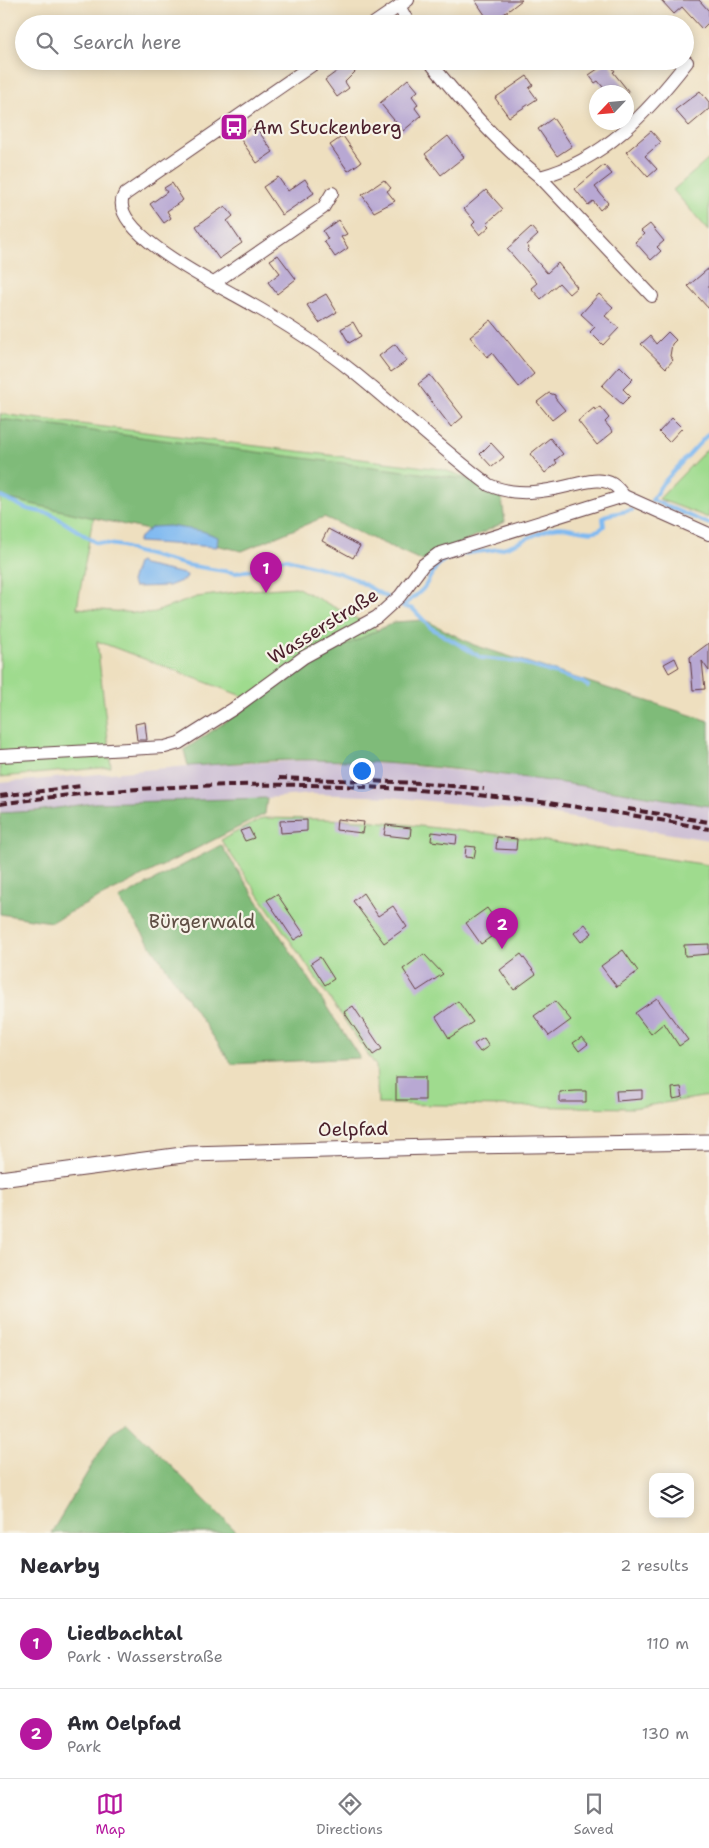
<!DOCTYPE html>
<meta charset="utf-8">
<style>
body{margin:0;font-family:"Shantell Sans",sans-serif;background:#f2f2f3;color:#2b2b33}
.controls{position:absolute;right:15px;bottom:15px;display:grid;overflow:hidden;border-radius:10px;box-shadow:0 2px 12px #0003}
.controls button{width:45px;height:45px;display:grid;place-items:center;padding:0;border:0;border-bottom:1px solid #e1e1e2;background:#fff;color:#2b2b33;font:25px sans-serif}
.compass{position:absolute;left:589px;top:85px;width:45px;height:45px;border-radius:50%;background:#fff;box-shadow:0 2px 12px #0003;rotate:244deg}
.you{position:absolute;left:361px;top:770px;width:18px;height:18px;margin:-12px;border:4px solid #fff;border-radius:50%;background:#1a73e8;box-shadow:0 0 0 8px #1a73e833}
.badge{display:grid;place-items:center;width:32px;height:32px;border-radius:50%;background:#b5179e;color:#fff;font-size:16px;font-weight:700}
.pin{position:absolute;translate:-50% -41px;filter:drop-shadow(0 1px 2px #0008)}
.pin::after{content:'';position:absolute;top:26px;width:18px;height:15px;background:inherit;clip-path:polygon(0 0,100% 0,50% 100%)}
.list{margin:0;padding:0;list-style:none}
h2{display:flex;justify-content:space-between;align-items:center;height:65px;margin:0;padding:0 20px;font-size:21px}
h2 small{font-size:16px;font-weight:400;color:#7c7c81}
.list li{display:grid;grid-template-columns:32px 1fr auto;gap:15px;align-items:center;box-sizing:border-box;height:90px;padding:0 20px;border-top:1px solid #e1e1e2}
.list b{display:block;font-size:19px;white-space:nowrap}
.list p{margin:0;font-size:16px;white-space:nowrap;color:#7c7c81}
.list em{font-size:16px;font-style:normal;color:#7c7c81}
.icon{flex:none;width:28px;height:28px;fill:none;stroke:currentColor;stroke-width:2;stroke-linecap:round;stroke-linejoin:round}
.map{position:relative;flex:none;width:709px;height:1533px;overflow:hidden}
.search{position:absolute;background:#fff;box-shadow:0 2px 12px #0003;left:15px;right:15px;top:15px;height:55px;display:flex;align-items:center;gap:12px;box-sizing:border-box;padding:0 18px;border-radius:28px;color:#7c7c81;font-size:19px}
.sheet{height:245px;background:#fff}
nav{display:flex;justify-content:space-around;align-items:center;box-sizing:border-box;height:70px;border-top:1px solid #e1e1e2;background:#fff;font-size:14px;color:#7c7c81}
nav a{display:grid;justify-items:center;gap:2px}
nav .on{color:#b5179e}
.map>svg:first-child{display:block}
.industrial{fill:#ccbed4}
.green{fill:#9fdb8e;stroke:#747d5c}
.forest{fill:#7fbb79;stroke:#646d52}
.water{fill:#7fb9f1;stroke:#646c8e}
.lines{fill:none;stroke-linecap:round;stroke-linejoin:round}
.stream{stroke:#7fb9f1;stroke-width:4}
.building{fill:#b8a8d3}
.minor-casing{stroke:#633c41;stroke-width:14}
.tertiary-casing{stroke:#633c41;stroke-width:17}
.minor{stroke:#fff;stroke-width:12}
.tertiary{stroke:#fff;stroke-width:15}
.rail{stroke:#4a1f2b;stroke-width:4;stroke-dasharray:8 4;stroke-linecap:butt}
.labels{text-anchor:middle;dominant-baseline:central;stroke-width:4.5;stroke-linejoin:round;paint-order:stroke}
.poi-label{font-size:19px;fill:#4a1f2b;stroke:#f7f3e8;text-anchor:start}
.street-label{font-size:19px;fill:#4a1f2b;stroke:#f7f3e8}
.park-label{font-size:19px;fill:#5f4e44;stroke:#f7f3e8}
</style>
<div class="map">
<svg width="709" height="1533" viewBox="0 0 709 1533">
<rect width="100%" height="100%" fill="#f7f3e8"/>
<filter id="ink" filterUnits="userSpaceOnUse"><feTurbulence type="fractalNoise" baseFrequency=".02" numOctaves="2"/><feDisplacementMap in="SourceGraphic" scale="10" xChannelSelector="R" yChannelSelector="G"/><feConvolveMatrix kernelMatrix="1 2 1 2 8 2 1 2 1" color-interpolation-filters="sRGB"/></filter>
<filter id="wash" filterUnits="userSpaceOnUse"><feTurbulence type="fractalNoise" baseFrequency=".0096" numOctaves="4" result="noise"/><feDisplacementMap in="SourceGraphic" scale="20" xChannelSelector="R" yChannelSelector="G"/><feGaussianBlur stdDeviation="1.12" result="paint"/><feColorMatrix in="noise" values="0 0 0 0 0 0 0 0 0 0 0 0 0 0 0 0 0 1.4 0 .05"/><feComposite in="paint" operator="in"/></filter>
<g filter="url(#wash)">
<rect width="100%" height="100%" fill="#eedfbf"/>
<!-- industrial -->
<path class="industrial" d="M315 760 390 764 539 779 709 806V840L536 812 391 797 311 794 267 798 93 803 36 811 0 813V783L188 766Z"/>
<!-- green -->
<g class="green">
<path d="M709 159V231L673 190Z"/>
<path d="M0 414 441 469 489 485 341 503 104 496 92 523 77 608 149 614 197 597 252 590 296 587 378 630 263 704 97 641 111 767 0 777Z"/>
<path d="M709 447V518L659 499Z"/>
<path d="M263 818 366 820 525 838 709 865V1096L632 1108 378 1104 376 1066 221 840Z"/>
</g>
<!-- forest -->
<g class="forest">
<path d="M0 419 473 480 502 499 505 522 423 561 324 517 242 551 0 497Z"/>
<path d="M425 620 474 645 709 721V806C579 785 449 763 317 760 274 759 230 764 188 766L184 750 321 657 395 622Z"/>
<path d="M267 798 265 814 51 922 0 914V813L36 811 93 803Z"/>
<path d="M221 845 360 1058 232 1064 119 899Z"/>
<path d="M126 1421 238 1533H51L110 1435Z"/>
</g>
<!-- water -->
<g class="water">
<path d="M169 526 202 531 218 537 217 547 138 542V539L152 527Z"/>
<path d="M139 562 143 565 184 574 187 575 186 579 169 586 134 587 131 582 137 563Z"/>
</g>
<g class="lines">
<!-- stream -->
<g class="stream">
<path d="M709 433 662 484 652 500 709 524"/>
<path d="M0 496 27 509 51 514 95 542 122 546 133 551 187 565 236 573 256 569 276 559H287L339 573 355 579 402 606 413 609 431 628 482 658 519 662 582 682 588 686"/>
<path d="M402 606C409 601 417 595 423 589 430 580 433 567 443 561 461 551 483 553 503 548 521 543 535 533 553 528 569 523 592 540 604 526L603 518 607 515 632 510"/>
</g>
</g>
<g id="blocks">
<!-- building -->
<g class="building">
<path d="M475 0H522L491 24Z"/>
<path d="M661 0H699L709 11V22L702 29 682 7 674 14Z"/>
<path d="M351 61H354L359 68 345 82 349 88 337 97 325 80Z"/>
<path d="M608 62 615 71 613 72 629 92H607L598 81 595 83 589 75Z"/>
<path d="M527 76 533 85 529 88 537 99 509 117 495 98Z"/>
<path d="M408 79 418 91 412 96 418 104 415 108 421 116 403 131 380 103Z"/>
<path d="M700 91 709 102V109L689 126 675 110Z"/>
<path d="M553 118 572 146 557 156 538 129Z"/>
<path d="M255 126 273 152 257 163 239 137Z"/>
<path d="M651 131 661 142 645 156 657 169 648 177 626 152Z"/>
<path d="M343 136 361 162 348 171 330 145Z"/>
<path d="M448 136 464 157 441 175 425 154Z"/>
<path d="M604 165 612 174 595 187 608 203 600 210 593 201 588 205 575 189Z"/>
<path d="M278 177 288 191 305 179 314 193 282 215 263 187Z"/>
<path d="M384 180 391 188 387 191 395 201 374 212 362 195Z"/>
<path d="M172 183 183 200 167 211 171 218 164 223 150 204 167 192 164 188Z"/>
<path d="M486 190 503 209 487 223 490 226 480 235 472 225 475 222 464 209Z"/>
<path d="M225 206 233 216 227 221 242 243 219 259 196 226Z"/>
<path d="M338 220 347 234 341 237 348 248 335 257 324 241 328 239 323 231Z"/>
<path d="M650 224 664 241 657 247 661 251 651 260 635 242 644 234 641 231Z"/>
<path d="M531 227 538 235 527 245 529 248 528 251 547 273 558 263 577 287 569 294 559 283 541 299 531 288 537 283 507 249Z"/>
<path d="M278 255 296 279 277 294 268 282 280 273 270 260Z"/>
<path d="M709 268V309L688 286Z"/>
<path d="M326 294 337 312 319 323 307 305Z"/>
<path d="M599 294 613 307 605 316 619 328 603 345 590 332 595 327 581 314Z"/>
<path d="M491 320 534 374 519 387 492 353 487 357 470 337Z"/>
<path d="M353 322 361 336 349 343 341 329Z"/>
<path d="M668 332 676 340 672 344 670 356 673 360 666 368 641 344 650 336 656 344Z"/>
<path d="M395 344 407 361 391 372 379 356Z"/>
<path d="M620 366 633 379 623 389 630 396 622 404 602 386Z"/>
<path d="M430 375 463 417 451 427 418 384Z"/>
<path d="M549 393 555 395V398L565 410 552 420 537 402Z"/>
<path d="M600 407 609 418 605 422 613 432 597 445 578 421 594 408 595 410Z"/>
<path d="M672 418 682 428 669 442 659 432Z"/>
<path d="M550 438 563 454 555 460 557 463 545 473 530 454Z"/>
<path d="M491 443 504 457 492 467 480 454Z"/>
<path d="M328 529 360 546 353 558 322 541Z"/>
<path d="M709 643V671L702 661 705 689 693 690 690 657Z"/>
<path d="M675 658 679 667 669 673 664 664Z"/>
<path d="M145 722 147 740H137L135 724Z"/>
<path d="M337 819 364 822 362 833 336 830Z"/>
<path d="M307 820V831L281 833 280 821Z"/>
<path d="M386 825 411 828 410 838 384 835Z"/>
<path d="M249 828 254 838 245 841 240 831Z"/>
<path d="M432 832 457 835 456 844 431 841Z"/>
<path d="M497 837 517 839 516 850 496 849Z"/>
<path d="M466 846 476 847 474 858 465 857Z"/>
<path d="M363 893 378 916 393 906 407 927 384 943 353 901Z"/>
<path d="M277 894 304 934 294 940 267 900Z"/>
<path d="M487 908 502 929 481 944 466 923Z"/>
<path d="M585 924 592 933 581 942 574 933Z"/>
<path d="M709 944V954L685 956 684 945Z"/>
<path d="M623 950 638 971 617 987 601 966Z"/>
<path d="M424 954 443 974 417 991 403 969Z"/>
<path d="M521 954 536 974 514 990 500 970Z"/>
<path d="M320 957 334 979 325 985 311 963Z"/>
<path d="M657 998 688 1040 679 1046 664 1023 651 1034 635 1013Z"/>
<path d="M458 1001 473 1022 449 1038 436 1017Z"/>
<path d="M555 1001 571 1020 549 1036 534 1016Z"/>
<path d="M353 1006 382 1049 373 1055 344 1012Z"/>
<path d="M582 1037 588 1044 579 1051 573 1043Z"/>
<path d="M484 1038 489 1046 480 1052 474 1044Z"/>
<rect x="396" y="1077" width="29" height="23"/>
<path d="M681 1087 683 1097 673 1099 672 1088Z"/>
<path d="M642 1090V1099L617 1101 616 1091Z"/>
<path d="M576 1091H586V1102H560V1092Z"/>
</g>
</g>
</g>
<g filter="url(#ink)">
<use href="#blocks" fill-opacity="0" stroke="#633c41" stroke-width="1"/>
<g class="lines">
<defs>
<g id="minor">
<path d="M399 6 409 24"/>
<path d="M373 24 408 0"/>
<path d="M318 61 124 195C105 228 211 282 235 295 275 317 316 342 352 371 398 408 441 449 489 485 515 497 544 492 572 485 582 483 593 479 603 481 613 482 618 488 624 496L709 534"/>
<path d="M429 61C463 103 498 144 540 177 603 161 649 111 687 62"/>
<path d="M540 177 652 296"/>
<path d="M214 283 323 208 332 193"/>
<path d="M0 756 165 747 179 743 233 709 304 657 377 617 400 596 423 565 438 554 624 496"/>
</g>
<path id="tertiary" d="M0 1179 190 1154 465 1146 709 1142"/>
</defs>
<!-- minor casing -->
<use href="#minor" class="minor-casing"/>
<!-- tertiary casing -->
<use href="#tertiary" class="tertiary-casing"/>
<!-- minor -->
<use href="#minor" class="minor"/>
<!-- tertiary -->
<use href="#tertiary" class="tertiary"/>
<!-- rail -->
<g class="rail">
<path d="M279 778 422 783 484 789"/>
<path d="M0 796 82 786"/>
<path d="M0 804C235 769 476 784 709 829"/>
<path d="M628 809 709 822"/>
</g>
</g>
</g>
<!-- icons -->
<defs>
<symbol id="bus-square" viewBox="-11 -11 22 22"><rect x="-9" y="-9" width="18" height="18" rx="4" fill="#b5179e" stroke="#f7f3e8"/><path d="M-5-6H5V4H4V6H2V4H-2V6H-4V4H-5ZM-3.5-4V0h7V-4ZM-3.5 1.2v1.5H-2V1.2ZM2 1.2v1.5H3.5V1.2Z" fill="#fff"/></symbol>
</defs>
<g fill-rule="evenodd">
<use href="#bus-square" x="218" y="111" width="32" height="32"/>
</g>
<g class="labels">
<!-- poi labels -->
<g class="poi-label">
<text x="253" y="127">Am Stuckenberg</text>
</g>
<!-- street labels -->
<g class="street-label">
<text transform="translate(323 626) rotate(-32)">Wasserstraße</text>
<text transform="translate(353 1129) rotate(-1)">Oelpfad</text>
</g>
<!-- park labels -->
<g class="park-label">
<text x="202" y="921">Bürgerwald</text>
</g>
</g>
</svg>
<div class="controls">
<button><svg class="icon" aria-label="layers" viewBox="0 0 24 24"><path d="M12 4l9 5-9 5-9-5zM3 14l9 5 9-5"/></svg></button>
</div>
<svg class="compass" viewBox="-18 -18 36 36"><path d="M0-13l5 13h-10z" fill="#e53935"/><path d="M0 13l5-13h-10z" fill="#7c7c81"/></svg>
<div class="you"></div>
<div class="pin badge" style="left:266px;top:593px">1</div>
<div class="pin badge" style="left:502px;top:949px">2</div>
<div class="search"><svg class="icon" aria-label="search" viewBox="0 0 24 24"><circle cx="10" cy="10" r="6"/><path d="M15 15l6 6"/></svg>Search here</div>
</div>
<section class="sheet">
<h2>Nearby<small>2 results</small></h2>
<ul class="list">
<li><span class="badge">1</span><div><b>Liedbachtal</b><p>Park · Wasserstraße</p></div><em>110 m</em></li>
<li><span class="badge">2</span><div><b>Am Oelpfad</b><p>Park</p></div><em>130 m</em></li>
</ul>
</section>
<nav>
<a class="on"><svg class="icon" aria-label="map" viewBox="0 0 24 24"><path d="M3 6l6-2 6 2 6-2v14l-6 2-6-2-6 2zM9 4v14M15 6v14"/></svg>Map</a>
<a><svg class="icon" aria-label="directions" viewBox="0 0 24 24"><path d="M12 3l9 9-9 9-9-9zM9 14v-3h6M13 9l2 2-2 2"/></svg>Directions</a>
<a><svg class="icon" aria-label="saved" viewBox="0 0 24 24"><path d="M7 4h10v16l-5-4-5 4z"/></svg>Saved</a>
</nav>
